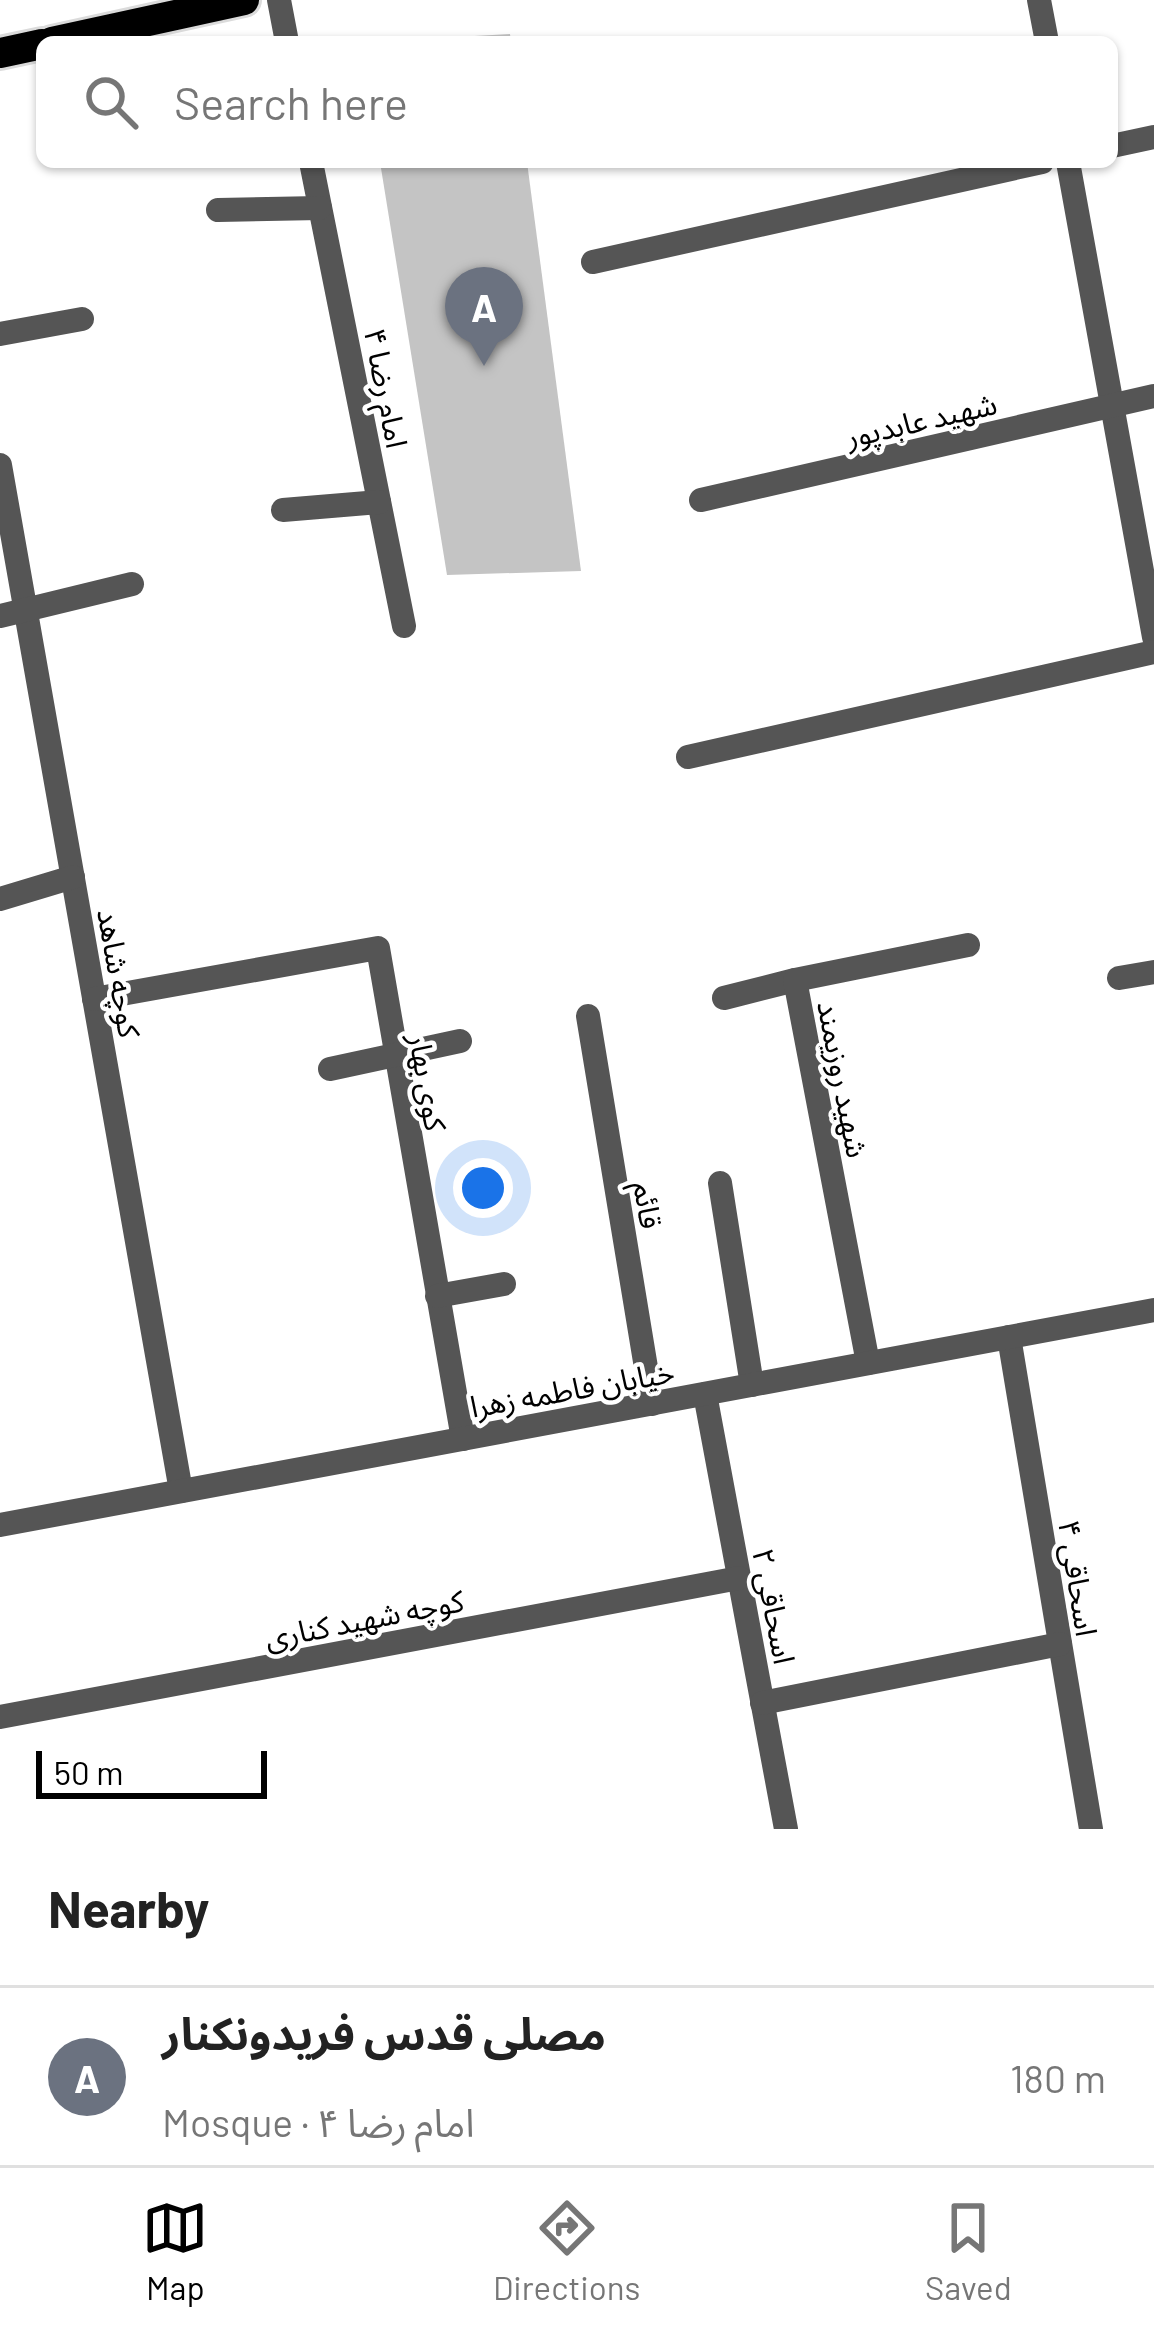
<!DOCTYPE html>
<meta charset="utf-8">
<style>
body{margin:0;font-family:Barlow,"Noto Sans Arabic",sans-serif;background:#f6f6f6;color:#222}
.scale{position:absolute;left:36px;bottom:30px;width:231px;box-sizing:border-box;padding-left:12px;border:6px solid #000;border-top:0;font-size:33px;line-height:42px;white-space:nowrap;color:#000;-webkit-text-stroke:9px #fff;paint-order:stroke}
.you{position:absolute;left:483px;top:1188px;width:42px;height:42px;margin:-30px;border:9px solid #fff;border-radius:50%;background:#1a73e8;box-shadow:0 0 0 18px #1a73e833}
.badge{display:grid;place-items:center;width:78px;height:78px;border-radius:50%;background:#000;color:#fff;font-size:39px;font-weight:700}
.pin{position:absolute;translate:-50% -99px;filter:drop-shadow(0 3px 6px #0008)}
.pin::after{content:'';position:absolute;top:63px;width:42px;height:36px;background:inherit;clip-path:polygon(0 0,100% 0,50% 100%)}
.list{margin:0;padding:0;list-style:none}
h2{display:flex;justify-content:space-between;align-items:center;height:156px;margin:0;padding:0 48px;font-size:51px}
h2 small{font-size:39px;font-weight:400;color:#767676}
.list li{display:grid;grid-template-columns:78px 1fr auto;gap:36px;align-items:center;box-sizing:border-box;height:180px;padding:0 48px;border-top:3px solid #e0e0e0}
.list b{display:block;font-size:45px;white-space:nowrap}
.list p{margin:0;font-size:39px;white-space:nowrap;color:#767676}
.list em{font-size:39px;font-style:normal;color:#767676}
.icon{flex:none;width:66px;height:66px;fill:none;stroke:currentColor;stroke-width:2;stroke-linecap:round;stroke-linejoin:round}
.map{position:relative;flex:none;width:1154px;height:1829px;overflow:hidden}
.search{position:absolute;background:#fff;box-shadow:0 3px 9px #0004;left:36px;right:36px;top:36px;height:132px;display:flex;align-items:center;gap:30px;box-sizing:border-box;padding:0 42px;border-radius:18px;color:#767676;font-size:45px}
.sheet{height:336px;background:#fff}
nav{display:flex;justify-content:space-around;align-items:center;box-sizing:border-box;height:168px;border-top:3px solid #e0e0e0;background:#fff;font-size:33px;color:#767676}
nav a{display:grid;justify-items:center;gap:6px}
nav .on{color:#000}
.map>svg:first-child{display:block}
.building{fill:#c4c4c4}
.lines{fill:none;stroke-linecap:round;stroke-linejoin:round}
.primary-casing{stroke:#dbdbdb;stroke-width:36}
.minor{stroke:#555;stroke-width:24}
.tertiary{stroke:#555;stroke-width:24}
.primary{stroke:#000;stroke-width:30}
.labels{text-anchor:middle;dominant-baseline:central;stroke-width:9;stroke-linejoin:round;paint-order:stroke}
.street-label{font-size:30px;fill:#000;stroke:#fff}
</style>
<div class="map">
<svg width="1154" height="1829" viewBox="0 0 1154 1829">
<rect width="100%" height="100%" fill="#fff"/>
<!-- building -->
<g class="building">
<path d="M510 34 511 42H439V38Z"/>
<path d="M380 162H527L581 571 447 575Z"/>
</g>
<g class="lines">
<defs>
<g id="primary">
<path d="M52 42 244 0"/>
<path d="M0 53 42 44"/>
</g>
</defs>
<!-- primary casing -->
<use href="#primary" class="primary-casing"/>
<!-- minor -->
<g class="minor">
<path d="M279 0 287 42"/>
<path d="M1039 0 1047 42"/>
<path d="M1112 146 1154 137"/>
<path d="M311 162 404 626"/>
<path d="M1068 162 1154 637"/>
<path d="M218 210 320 208"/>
<path d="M593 262 1042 162"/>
<path d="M0 334 82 319"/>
<path d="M0 465 181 1491"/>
<path d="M701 500 1154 396"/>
<path d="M283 510 379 502"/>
<path d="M0 616 132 584"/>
<path d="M688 757 1154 652"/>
<path d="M0 899 73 877"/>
<path d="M1119 978 1154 972"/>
<path d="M724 998 795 980"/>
<path d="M94 999 378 948 463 1439"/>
<path d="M588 1016 652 1404"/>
<path d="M330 1069 460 1041"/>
<path d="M720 1183 752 1385"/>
<path d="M437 1296 504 1284"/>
<path d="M1009 1337 1091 1829"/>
<path d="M868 1363 795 980 968 945"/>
<path d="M705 1394 786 1829"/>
<path d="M762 1703 1060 1644"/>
<path d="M0 1717 739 1578"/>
</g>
<!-- tertiary -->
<path class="tertiary" d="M0 1525 1154 1310"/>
<!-- primary -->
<use href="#primary" class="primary"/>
</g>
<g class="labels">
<!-- street labels -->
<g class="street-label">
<text transform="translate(387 388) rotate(79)">امام رضا ۴</text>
<text transform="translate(921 419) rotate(-13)">شهید عابدپور</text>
<text transform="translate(120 973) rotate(80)">کوچه شاهد</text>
<text transform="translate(844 1079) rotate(79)">شهید روزیمند</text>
<text transform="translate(429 1082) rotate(80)">کوی بهار</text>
<text transform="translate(649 1205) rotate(81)">قائم</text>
<text transform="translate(572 1388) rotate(-10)">خیابان فاطمه زهرا</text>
<text transform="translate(1079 1578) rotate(81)">اسحاقی ۴</text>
<text transform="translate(775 1606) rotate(79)">اسحاقی ۲</text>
<text transform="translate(364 1618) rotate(-11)">کوچه شهید کناری</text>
</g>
</g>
</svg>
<div class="scale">50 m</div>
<div class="you"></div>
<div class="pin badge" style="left:484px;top:366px;background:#6b7280">A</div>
<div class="search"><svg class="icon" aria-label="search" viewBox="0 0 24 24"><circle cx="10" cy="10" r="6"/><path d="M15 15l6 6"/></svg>Search here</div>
</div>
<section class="sheet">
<h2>Nearby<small></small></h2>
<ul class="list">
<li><span class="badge" style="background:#6b7280">A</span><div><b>مصلی قدس فریدونکنار</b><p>Mosque · امام رضا ۴</p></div><em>180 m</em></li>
</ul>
</section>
<nav>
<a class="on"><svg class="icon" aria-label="map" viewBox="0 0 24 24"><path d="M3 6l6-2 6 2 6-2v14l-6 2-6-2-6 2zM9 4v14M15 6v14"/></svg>Map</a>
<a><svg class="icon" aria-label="directions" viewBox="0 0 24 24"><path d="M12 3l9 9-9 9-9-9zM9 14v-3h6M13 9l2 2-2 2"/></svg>Directions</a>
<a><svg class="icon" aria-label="saved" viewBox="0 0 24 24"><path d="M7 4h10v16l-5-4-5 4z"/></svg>Saved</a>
</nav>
